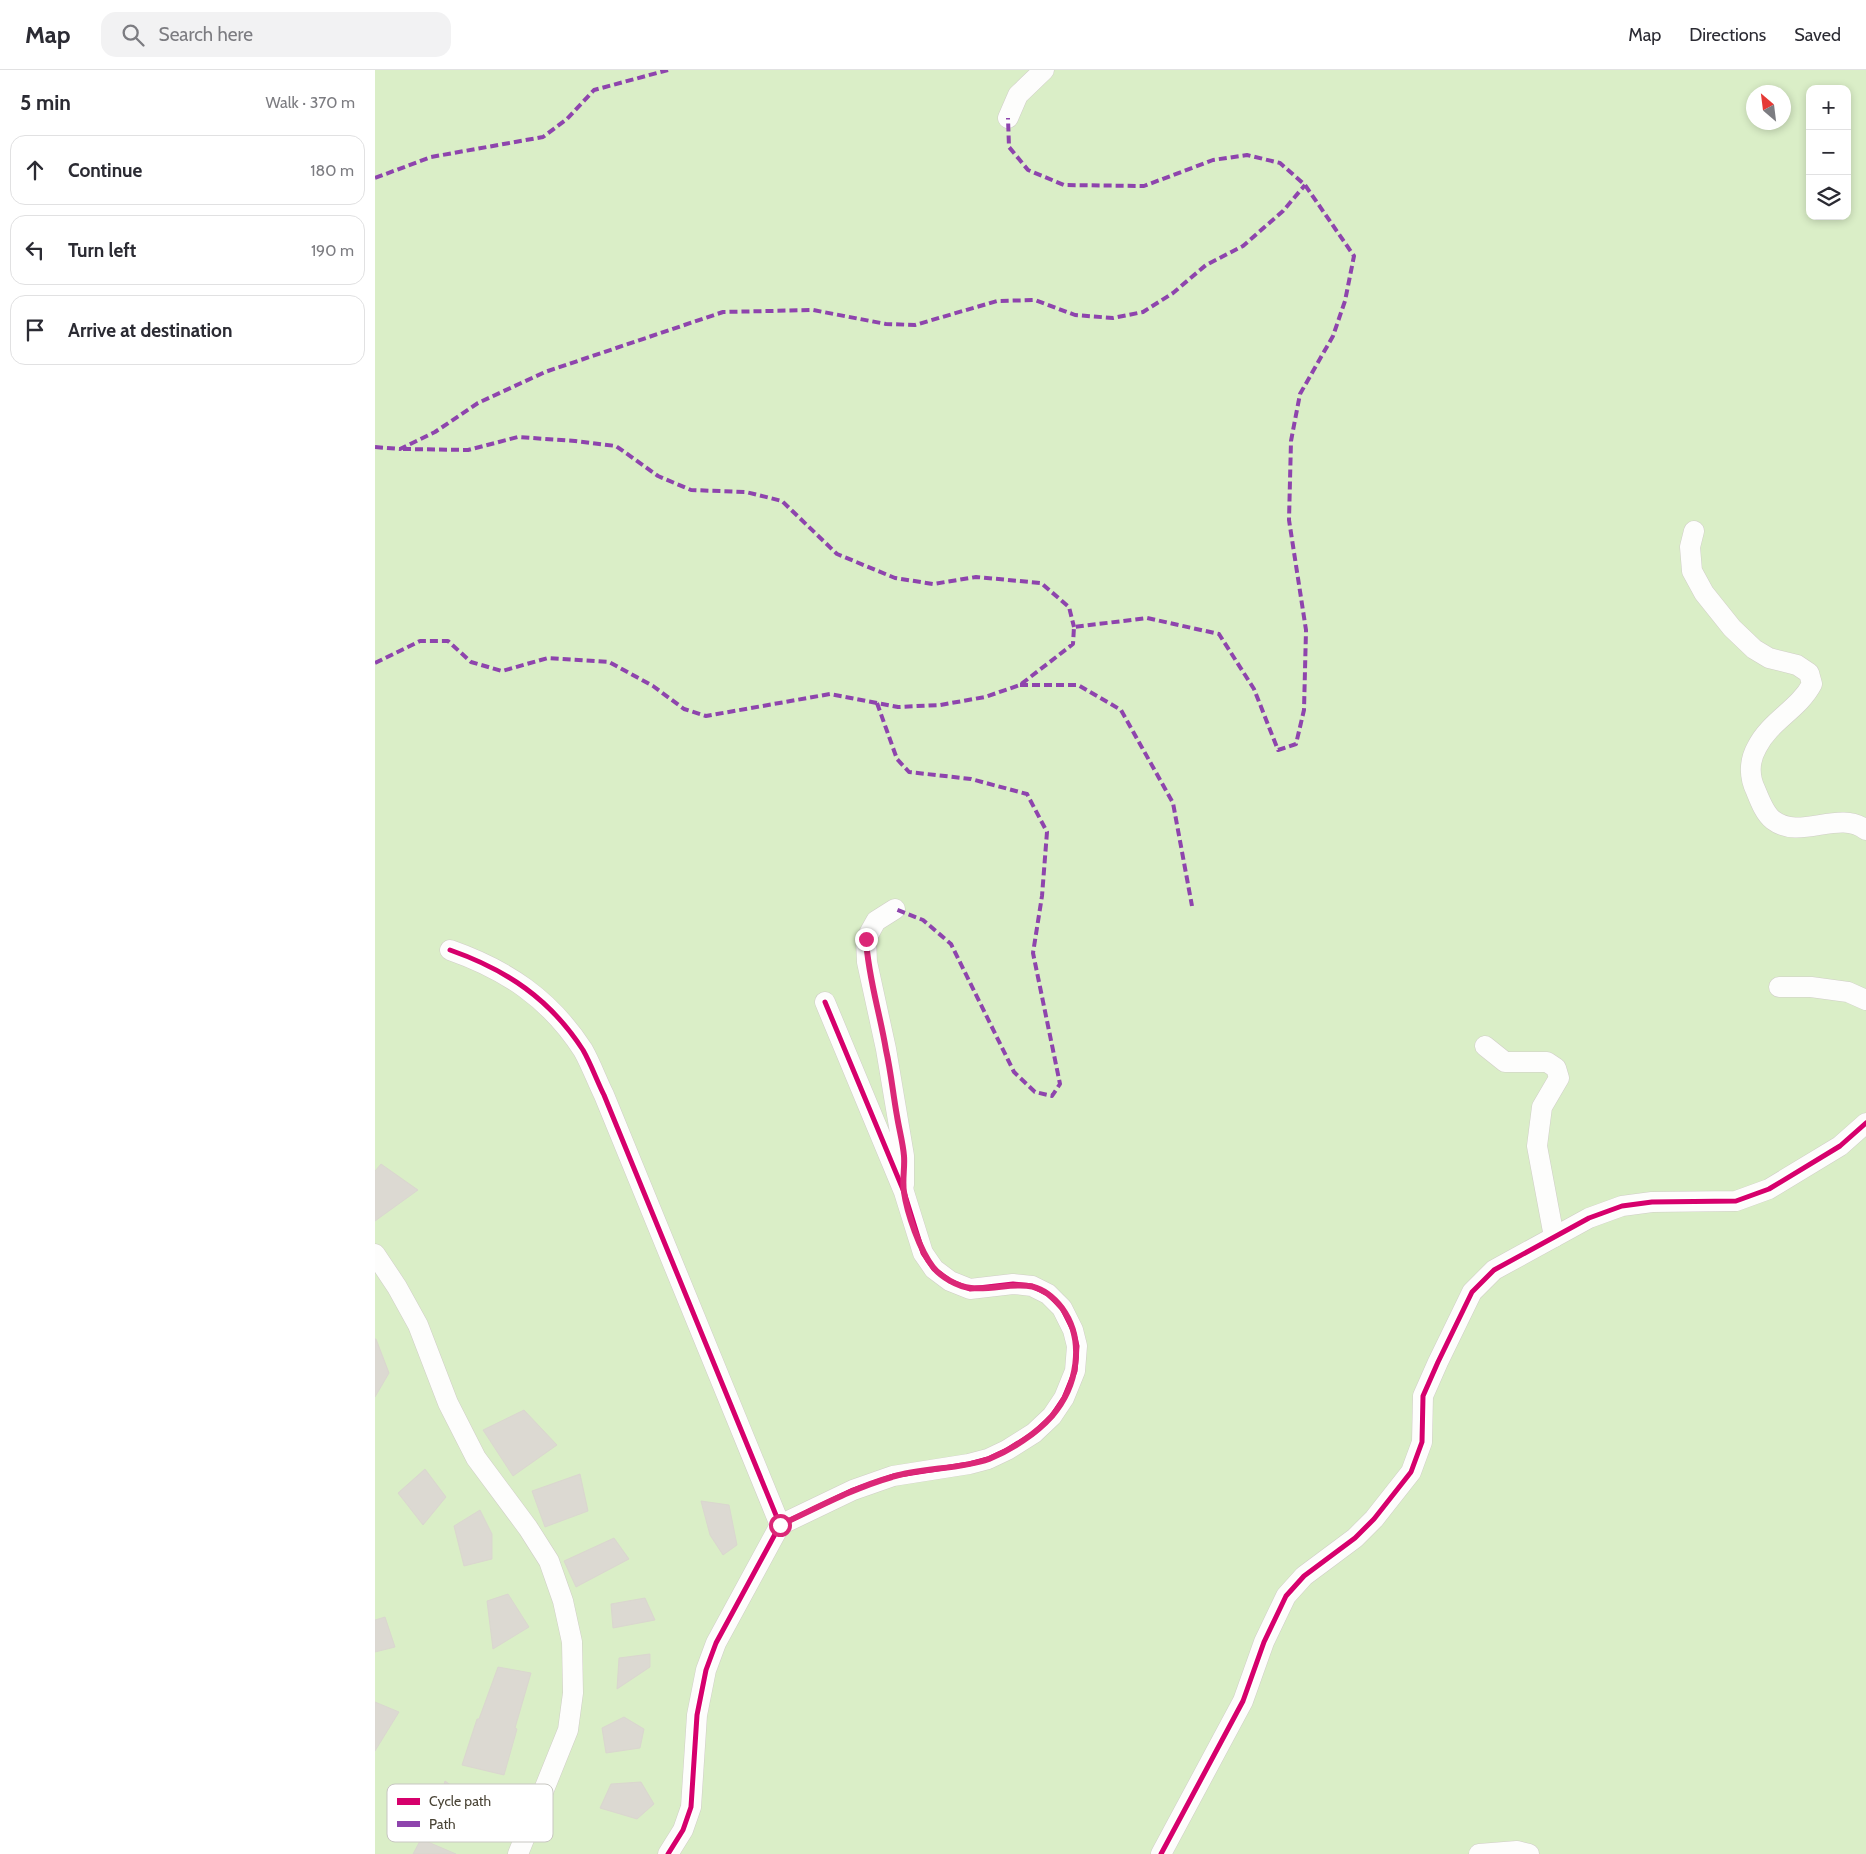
<!DOCTYPE html>
<meta charset="utf-8">
<style>
body{margin:0;font-family:Cabin,sans-serif;background:#f2f2f3;color:#2b2b33}
.controls{position:absolute;right:15px;top:15px;display:grid;overflow:hidden;border-radius:10px;box-shadow:0 2px 8px #0003}
.controls button{width:45px;height:45px;display:grid;place-items:center;padding:0;border:0;border-bottom:1px solid #e1e1e2;background:#fff;color:#2b2b33;font:25px sans-serif}
.compass{position:absolute;left:1371px;top:15px;width:45px;height:45px;border-radius:50%;background:#fff;box-shadow:0 2px 8px #0003;rotate:332deg}
.stop{position:absolute;width:15px;height:15px;margin:-11px;border:4px solid #db2777;border-radius:50%;background:#fff}
.stop.end{background:#db2777;border-color:#fff;box-shadow:0 1px 5px #0008}
.list{margin:0;padding:0;list-style:none}
h2{display:flex;justify-content:space-between;align-items:center;height:65px;margin:0;padding:0 20px;font-size:21px}
h2 small{font-size:16px;font-weight:400;color:#7c7c81}
.list li{display:grid;grid-template-columns:32px 1fr auto;gap:15px;align-items:center;box-sizing:border-box;height:70px;margin:0 10px 10px;padding:0 10px;border:1px solid #e1e1e2;border-radius:15px}
.list b{display:block;font-size:19px;white-space:nowrap}
.list em{font-size:16px;font-style:normal;color:#7c7c81}
.icon{flex:none;width:28px;height:28px;fill:none;stroke:currentColor;stroke-width:2;stroke-linecap:round;stroke-linejoin:round}
.map{position:relative;flex:none;width:1491px;height:1784px;overflow:hidden}
header{display:flex;align-items:center;gap:30px;box-sizing:border-box;height:70px;padding:0 25px;background:#fff;border-bottom:1px solid #e1e1e2}
header strong{font-size:24px}
nav{display:flex;gap:28px;margin-inline-start:auto;font-size:18px}
.search{width:350px;height:45px;background:#f2f2f3;display:flex;align-items:center;gap:12px;box-sizing:border-box;padding:0 18px;border-radius:15px;color:#7c7c81;font-size:19px}
main{display:flex}
aside{flex:1;background:#fff}
.map>svg:first-child{display:block}
.green{fill:#daeec7;fill-rule:evenodd}
.building{fill:#dcd9d2;stroke:#dad7cf}
.lines{fill:none;stroke-linecap:round;stroke-linejoin:round}
.minor-casing{stroke:#d0cec7;stroke-width:21}
.minor{stroke:#fdfdfc;stroke-width:20}
.quiet{stroke:#8e44ad;stroke-width:4;stroke-dasharray:8 4;stroke-linecap:butt}
.cycleway-casing{stroke:#fff;stroke-width:8}
.cycleway{stroke:#d6006c;stroke-width:5}
.route{stroke:#db2777;stroke-width:6}
.key{fill:#fff;stroke:#c8c7c2;stroke-width:1}
.key-label{font-size:14px;fill:#494335}
</style>
<header>
<strong>Map</strong>
<div class="search"><svg class="icon" aria-label="search" viewBox="0 0 24 24"><circle cx="10" cy="10" r="6"/><path d="M15 15l6 6"/></svg>Search here</div>
<nav><a>Map</a><a>Directions</a><a>Saved</a></nav>
</header>
<main>
<aside>
<h2>5 min<small>Walk · 370 m</small></h2>
<ul class="list">
<li><svg class="icon" aria-label="ahead" viewBox="0 0 24 24"><path d="M12 20V5M6 11l6-6 6 6"/></svg><div><b>Continue</b></div><em>180 m</em></li>
<li><svg class="icon" aria-label="left" viewBox="0 0 24 24"><path d="M17 20v-9H6M10 6l-5 5 5 5"/></svg><div><b>Turn left</b></div><em>190 m</em></li>
<li><svg class="icon" aria-label="arrive" viewBox="0 0 24 24"><path d="M6 21V4h12l-3 4 3 4H6"/></svg><div><b>Arrive at destination</b></div></li>
</ul>
</aside>
<div class="map">
<svg width="1491" height="1784" viewBox="0 0 1491 1784">
<rect width="100%" height="100%" fill="#f2f0ea"/>
<!-- green -->
<path class="green" d="M0 0H1491V1784H0ZM1435 19H1472V146H1435ZM1378 22H1408V52H1378Z"/>
<!-- building -->
<g class="building">
<path d="M6 1094 43 1120 0 1151V1101Z"/>
<path d="M0 1269H1L14 1303 0 1327Z"/>
<path d="M149 1340 182 1375 138 1406 108 1360Z"/>
<path d="M50 1399 71 1427 48 1455 23 1423Z"/>
<path d="M205 1404 213 1441 170 1457 157 1421Z"/>
<path d="M326 1431 354 1435 362 1475 348 1485 335 1465Z"/>
<path d="M105 1440 117 1464V1489L89 1496 79 1456Z"/>
<path d="M239 1468 254 1489 201 1517 189 1491Z"/>
<path d="M133 1524 154 1557 118 1579 112 1531Z"/>
<path d="M270 1528 280 1550 238 1558 236 1534Z"/>
<path d="M10 1547 20 1577 0 1582V1550Z"/>
<path d="M275 1584V1597L242 1619 244 1588Z"/>
<path d="M123 1597 156 1603 140 1658 142 1659 129 1705 87 1695 102 1649H104Z"/>
<path d="M0 1632 24 1642 0 1681Z"/>
<path d="M249 1647 269 1659 265 1678 231 1683 227 1658Z"/>
<path d="M70 1711 108 1738 84 1758 62 1739Z"/>
<path d="M266 1712 279 1734 262 1749 225 1738 236 1714Z"/>
<path d="M46 1769 81 1784H38Z"/>
</g>
<g class="lines">
<defs>
<g id="minor">
<path d="M633 48 643 25 669 0"/>
<path d="M1319 461 1315 477 1317 501 1329 523 1357 558 1379 579 1394 588 1422 595 1434 603 1437 614C1424 639 1395 651 1382 677 1374 691 1374 707 1381 721 1385 731 1390 744 1398 750 1425 771 1464 739 1491 760"/>
<path d="M520 839 501 851 491 869 492 892 511 979 529 1086V1115"/>
<path d="M75 880C132 900 175 929 208 980 216 994 222 1011 229 1025L405 1455"/>
<path d="M1404 917H1436L1473 922 1491 930"/>
<path d="M1110 976 1130 992H1172L1181 998 1184 1008 1167 1037 1162 1076 1179 1167"/>
<path d="M0 1184 22 1217 43 1255 73 1333 101 1388 153 1458 174 1491 188 1531 197 1572 198 1623 193 1660 143 1784"/>
<path d="M293 1784 308 1760 316 1737 322 1645 331 1600 341 1573 405 1455 478 1420 518 1406 594 1394 613 1389 632 1380 659 1363 677 1346 689 1328 700 1301 702 1276 698 1260 687 1238 673 1224 657 1216 638 1214 595 1219 575 1211 559 1199 548 1183 529 1122 450 932"/>
<path d="M786 1784 868 1631 889 1572 911 1526 929 1506 980 1468 999 1449 1036 1402 1047 1372 1048 1326 1063 1292 1097 1222 1119 1200 1214 1148 1247 1136 1277 1132 1361 1131 1394 1119 1465 1076 1491 1053"/>
<path d="M1104 1784 1142 1781 1154 1784"/>
</g>
</defs>
<!-- minor casing -->
<use href="#minor" class="minor-casing"/>
<!-- minor -->
<use href="#minor" class="minor"/>
<!-- quiet -->
<g class="quiet">
<path d="M0 108 56 87 168 67 192 49 219 20 293 0"/>
<path d="M0 377 25 379 60 362 103 333 170 302 348 242 438 240 511 254 540 255 622 231 660 230 700 245 738 248 768 242 798 223 831 195 868 176 908 141 930 115"/>
<path d="M28 379 93 380 143 367 200 371 241 376 283 406 316 420 371 422 407 431 462 484 520 508 558 514 601 507 666 513 694 537 699 557"/>
<path d="M0 593 45 571H73L96 592 127 601 173 588 234 592 278 616 309 639 331 646 455 624 523 637 565 635 610 627 645 615 698 574 699 557 772 548 844 564 879 619 903 680 921 674 929 640 931 560 914 450 916 371 925 324 958 266 970 231 979 186 930 115 905 93 872 85 838 90 769 116 689 115 653 100 634 77 633 48"/>
<path d="M645 615H703L746 640 798 733 817 836"/>
<path d="M502 633 522 689 534 702 596 709 652 724 672 762 667 826 658 883 685 1014 677 1026 660 1022 639 1002 576 874 548 850 520 839"/>
</g>
<defs>
<g id="cycleway">
<path d="M75 880C132 900 175 929 208 980 216 994 222 1011 229 1025L405 1455"/>
<path d="M293 1784 308 1760 316 1737 322 1645 331 1600 341 1573 405 1455 478 1420 518 1406 594 1394 613 1389 632 1380 659 1363 677 1346 689 1328 700 1301 702 1276 698 1260 687 1238 673 1224 657 1216 638 1214 595 1219 575 1211 559 1199 548 1183 529 1122 450 932"/>
<path d="M786 1784 868 1631 889 1572 911 1526 929 1506 980 1468 999 1449 1036 1402 1047 1372 1048 1326 1063 1292 1097 1222 1119 1200 1214 1148 1247 1136 1277 1132 1361 1131 1394 1119 1465 1076 1491 1053"/>
</g>
</defs>
<!-- cycleway casing -->
<use href="#cycleway" class="cycleway-casing"/>
<!-- cycleway -->
<use href="#cycleway" class="cycleway"/>
</g>
<g class="lines">
<!-- route -->
<path class="route" d="M405 1455C442 1438 478 1418 517 1407 548 1397 583 1400 614 1389 636 1380 661 1364 677 1346 702 1317 711 1271 687 1238 659 1201 632 1221 596 1218 583 1217 566 1207 558 1197 545 1181 532 1143 529 1122 527 1110 530 1098 529 1086 528 1073 524 1059 522 1046 518 1024 516 1002 511 980 505 943 493 907 491 869"/>
</g>
<!-- legend -->
<rect x="12" y="1714" width="166" height="58" rx="8" class="key"/>
<rect x="22" y="1728" width="23" height="7" fill="#d6006c"/>
<rect x="22" y="1751" width="23" height="6" fill="#8e44ad"/>
<g class="key-label">
<text x="54" y="1736">Cycle path</text>
<text x="54" y="1759">Path</text>
</g>
</svg>
<div class="controls">
<button>+</button>
<button>−</button>
<button><svg class="icon" aria-label="layers" viewBox="0 0 24 24"><path d="M12 4l9 5-9 5-9-5zM3 14l9 5 9-5"/></svg></button>
</div>
<svg class="compass" viewBox="-18 -18 36 36"><path d="M0-13l5 13h-10z" fill="#e53935"/><path d="M0 13l5-13h-10z" fill="#7c7c81"/></svg>
<div class="stop" style="left:405px;top:1455px"></div>
<div class="stop end" style="left:491px;top:869px"></div>
</div>
</main>
